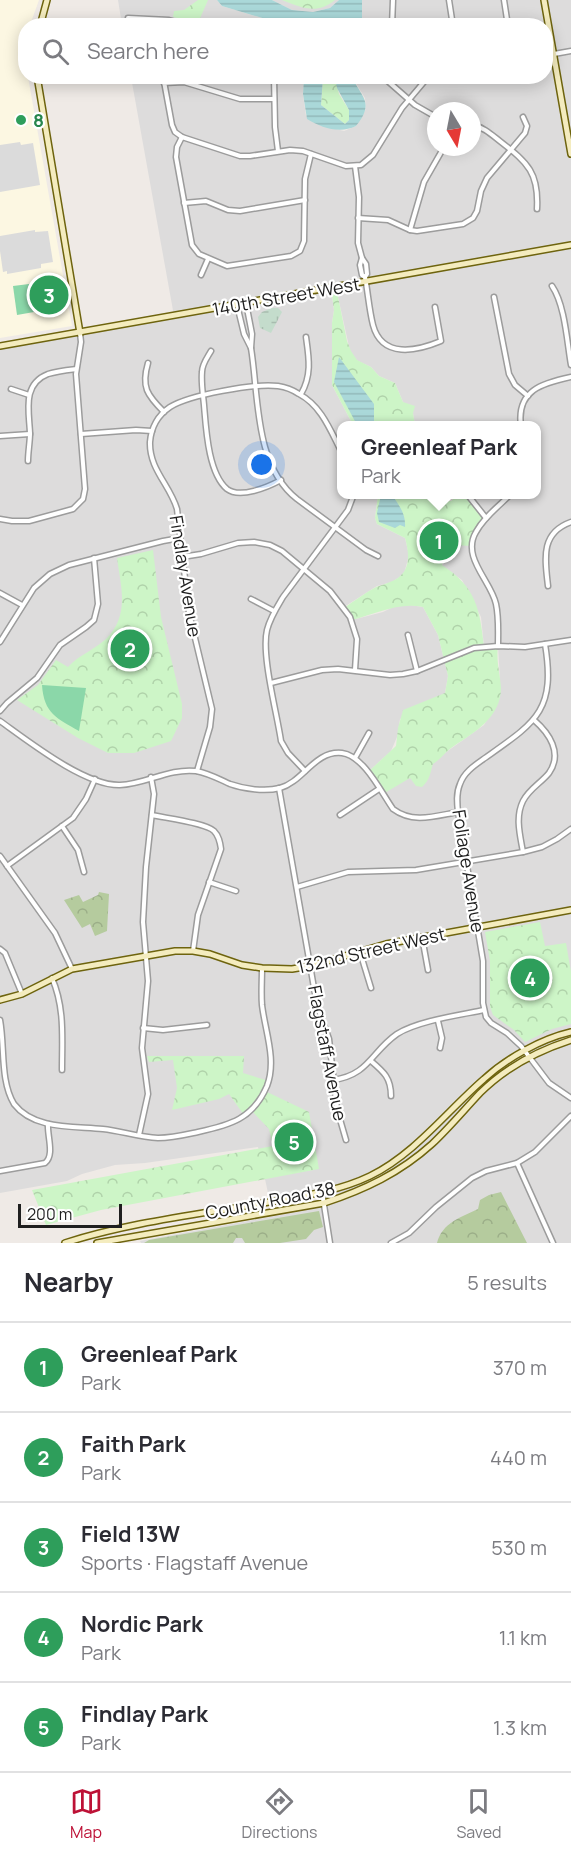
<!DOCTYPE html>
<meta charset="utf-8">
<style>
body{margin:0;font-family:Manrope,sans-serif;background:#f7f7f7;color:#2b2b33}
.compass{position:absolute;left:427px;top:102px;width:54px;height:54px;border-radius:50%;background:#fff;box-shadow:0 3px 15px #0003;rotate:170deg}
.scale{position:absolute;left:18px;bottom:15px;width:104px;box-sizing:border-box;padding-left:6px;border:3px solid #1f1f1f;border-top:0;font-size:16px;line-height:21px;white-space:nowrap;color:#1f1f1f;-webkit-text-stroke:4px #fff;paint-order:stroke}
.you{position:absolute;left:262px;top:465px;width:21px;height:21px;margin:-15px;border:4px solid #fff;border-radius:50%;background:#1a73e8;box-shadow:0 0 0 9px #1a73e833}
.badge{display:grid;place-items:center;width:39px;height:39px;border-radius:50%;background:#bd1136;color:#fff;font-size:20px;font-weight:700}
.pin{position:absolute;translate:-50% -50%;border:3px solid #fff;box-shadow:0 2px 6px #0006}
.popup{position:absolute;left:337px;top:421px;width:204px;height:78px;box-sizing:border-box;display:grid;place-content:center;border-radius:12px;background:#fff;filter:drop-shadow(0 2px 4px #0005);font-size:20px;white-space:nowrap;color:#7c7c81}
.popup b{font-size:22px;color:#2b2b33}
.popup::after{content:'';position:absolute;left:50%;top:100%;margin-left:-12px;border:12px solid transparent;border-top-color:#fff}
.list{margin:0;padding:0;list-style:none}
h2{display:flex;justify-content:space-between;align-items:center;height:78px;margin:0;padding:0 24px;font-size:26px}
h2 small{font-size:20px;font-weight:400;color:#7c7c81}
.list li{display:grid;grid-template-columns:39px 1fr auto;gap:18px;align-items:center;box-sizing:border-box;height:90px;padding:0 24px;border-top:2px solid #e1e1e2}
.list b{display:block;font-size:22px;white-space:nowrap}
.list p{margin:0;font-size:20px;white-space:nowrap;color:#7c7c81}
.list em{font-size:20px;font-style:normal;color:#7c7c81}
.icon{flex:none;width:33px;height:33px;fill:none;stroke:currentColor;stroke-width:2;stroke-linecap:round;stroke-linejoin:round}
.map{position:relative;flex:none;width:571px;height:1243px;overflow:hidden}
.search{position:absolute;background:#fff;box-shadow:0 3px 15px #0003;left:18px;right:18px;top:18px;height:66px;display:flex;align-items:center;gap:15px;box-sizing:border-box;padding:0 21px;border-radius:24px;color:#7c7c81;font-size:22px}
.sheet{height:528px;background:#fff}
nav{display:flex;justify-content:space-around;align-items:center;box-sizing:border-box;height:84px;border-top:2px solid #e1e1e2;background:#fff;font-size:16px;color:#7c7c81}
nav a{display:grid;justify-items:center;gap:3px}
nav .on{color:#bd1136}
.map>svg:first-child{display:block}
.residential{fill:#dddcdc;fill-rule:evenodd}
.education{fill:#fcf7e2}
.forest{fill:url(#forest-crowns)}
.wetland{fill:url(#wetland-marsh)}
.park{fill:url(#park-crowns)}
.pitch{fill:#8bd7a9}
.parking{fill:#dbdbdb}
.water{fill:url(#water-rules)}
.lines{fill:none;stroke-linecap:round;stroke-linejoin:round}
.street-casing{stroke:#9c9c9c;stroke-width:7}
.secondary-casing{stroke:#6e640e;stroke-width:8}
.street{stroke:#fff;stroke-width:4}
.secondary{stroke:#f4ecbf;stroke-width:5}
.leisure-dot{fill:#2e9e5b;stroke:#fff;stroke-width:2}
.labels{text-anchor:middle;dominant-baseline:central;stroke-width:4.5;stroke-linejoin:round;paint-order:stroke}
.leisure-label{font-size:18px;font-weight:bold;fill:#27864d;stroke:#fff;text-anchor:start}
.street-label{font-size:18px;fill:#1f1f1f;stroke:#fff}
</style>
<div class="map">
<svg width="571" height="1243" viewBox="0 0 571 1243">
<defs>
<pattern id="forest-crowns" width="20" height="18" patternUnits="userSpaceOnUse" patternTransform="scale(1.5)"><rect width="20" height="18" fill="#b5cb9e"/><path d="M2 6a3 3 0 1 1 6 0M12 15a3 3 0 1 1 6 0" fill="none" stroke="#9bae88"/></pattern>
<pattern id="wetland-marsh" width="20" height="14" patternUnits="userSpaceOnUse" patternTransform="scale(1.5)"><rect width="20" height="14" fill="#c4dccc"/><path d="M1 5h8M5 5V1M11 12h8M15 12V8" fill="none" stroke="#a8bcaf"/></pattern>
<pattern id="park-crowns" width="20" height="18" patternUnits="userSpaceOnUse" patternTransform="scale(1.5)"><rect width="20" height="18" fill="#cdf5c7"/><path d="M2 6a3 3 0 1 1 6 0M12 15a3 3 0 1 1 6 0" fill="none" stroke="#b0d2aa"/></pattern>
<pattern id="water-rules" width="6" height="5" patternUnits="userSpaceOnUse" patternTransform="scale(1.5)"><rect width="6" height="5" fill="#aad8d9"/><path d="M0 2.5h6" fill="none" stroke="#92b9ba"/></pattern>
</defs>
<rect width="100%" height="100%" fill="#efeae6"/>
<!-- residential -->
<g class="residential">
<path d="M118 0H217L222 6 269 20 281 25H122Z"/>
<path d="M272 0H339L330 8 313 12 292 10Z"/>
<path d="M362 0H571V1243H141L140 1241 324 1207 323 1193 270 1202 258 1147 145 1163 115 1165 82 1174 67 1181 0 1193V346L174 316 131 77H304L303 94 306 116 313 122 320 125 344 131 356 126 366 109 365 98 352 77 546 76V26L361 25ZM436 111H472V147H436ZM336 288 350 351 356 360 371 367 379 376 395 383 403 402 413 413 415 425 536 426V494L467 495 452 545 446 553 442 566 462 580 481 617 484 647 498 646 500 680 499 699 484 725 410 778 368 772 391 751 397 737 400 719 445 693 448 676 438 635 423 607 410 605 395 606 383 612 352 620 344 607 377 586 392 582 404 574 409 555 405 538 377 524 375 518 378 495 342 494V426L353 425 332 385V323L334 310 331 289Z"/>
</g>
<!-- education -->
<path class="education" d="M0 0H39L30 25 26 26V76L28 77 72 326 0 338Z"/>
<!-- forest -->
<g class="forest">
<path d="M99 892 109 894 107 931 95 936 90 924 82 928 64 900 79 895 83 902 98 895Z"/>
<path d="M501 1192 527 1243H437C442 1223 461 1217 478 1209L480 1200 489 1195Z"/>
<path d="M319 1211 323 1227 314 1230 306 1239 280 1243H245L242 1238H236L233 1243H144L149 1240Z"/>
</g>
<!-- wetland -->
<path class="wetland" d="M272 308H278L282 312 271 333 260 328 258 317 262 312Z"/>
<!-- park -->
<g class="park">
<path d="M198 0H208L198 23 173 17 174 11 184 10Z"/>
<path d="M282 0H335C317 15 302 8 282 0Z"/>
<path d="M323 77H335L339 94 349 110V120L345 124 321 105Z"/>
<path d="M336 287 347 341 351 351 357 360 371 367 379 376 395 383 403 402 415 406 413 413 415 425H353L332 385V323L334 310 331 288Z"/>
<path d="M378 495H439L443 501H451L458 495H467L486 518 475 533 472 546 452 545 446 553 442 565C476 587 480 609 484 647L498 646C496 661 500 673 501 688 501 717 475 732 454 746 446 751 441 759 433 764 430 773 430 780 422 787L416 786 410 778 383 794 368 772 396 746 398 728 403 710 445 693 448 676 438 635 423 607C398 602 376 614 352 620L344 608C354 601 365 593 376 587 381 585 386 584 390 582 411 574 410 556 405 538L377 524 375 518Z"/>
<path d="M153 550 161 617 182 704V718L171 741 134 753H108L78 738 17 700 38 685 56 660 68 667C79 655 94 650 106 639 130 615 121 588 117 558Z"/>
<path d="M540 922 545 946 566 943 571 972V1024L552 1029 525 1042 514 1030 493 1015 490 1007V961L485 932Z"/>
<path d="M147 1056H244L243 1073 269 1081 265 1091 309 1112 319 1169 101 1210 46 1225 32 1190 273 1146 269 1129 251 1110 244 1115 229 1094 219 1099 172 1110 177 1088 173 1060 149 1062Z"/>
</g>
<!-- pitch -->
<g class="pitch">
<path d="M55 280 60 308 43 310 39 282Z"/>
<path d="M29 284 34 312 17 315 13 286Z"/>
<path d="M42 685 86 688 79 731C57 718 44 714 42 685Z"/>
</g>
<!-- parking -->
<g class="parking">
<path d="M20 142 21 145 33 143 40 185 0 192V145Z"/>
<path d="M35 230V232L48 231 53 262 41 264V268L7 274V271L3 272 0 251V236Z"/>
</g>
<!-- water -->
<g class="water">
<path d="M217 0H272L292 10 313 12 330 8 339 0H362V22L361 25H335V22L331 20 321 19 317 25H281L269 20 222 6Z"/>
<path d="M304 77H323L321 105 345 124 349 120V110L337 88 335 77H352C362 98 375 103 356 126 340 134 322 128 307 119L303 94Z"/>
<path d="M339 357 374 404V425H357L334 382Z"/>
<path d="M381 495H392C399 505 406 514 405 527L400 525 395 528 379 522 377 513Z"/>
</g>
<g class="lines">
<defs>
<g id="street">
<path d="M449 0 453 26"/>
<path d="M504 0 508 26"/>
<path d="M128 18 169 20 190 26"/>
<path d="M392 26 393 0"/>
<path d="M546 52 553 51"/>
<path d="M554 54 571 51"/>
<path d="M546 59 554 58"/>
<path d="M163 76 172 125 175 132 182 137 240 156H250L290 150 303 151 346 166 361 165 373 155 402 108 429 76"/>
<path d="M274 76 275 127 278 151"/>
<path d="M382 76 415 105 436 117"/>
<path d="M164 83 184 82 240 99H274"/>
<path d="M472 125C484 127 492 135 501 142 528 163 539 173 537 209"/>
<path d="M182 137 177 147 176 157 192 245 199 254 227 266 291 256 300 251 304 241 305 179 311 154"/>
<path d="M355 166 359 197 358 243 362 258 366 264 367 274 365 277"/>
<path d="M184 203 206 201 228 210 240 211 305 200"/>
<path d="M358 218 388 220 410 230 417 231 463 224 473 218 477 211 481 191 487 178 525 133 527 126 523 117"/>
<path d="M410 230 424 182 444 147"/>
<path d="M362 258 360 265 362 275 365 277C368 293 369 309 373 325 382 359 417 351 441 341L435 307"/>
<path d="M201 275 208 259"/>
<path d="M552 286C565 305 567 342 571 365"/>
<path d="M494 297 509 374 515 385 528 396"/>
<path d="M246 303 252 334 251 348"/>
<path d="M237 305 244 334 251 348C259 397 254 465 297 499L366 550 378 556"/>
<path d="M211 351C207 358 202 364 202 372 201 383 203 394 204 405 206 428 208 473 227 489 240 499 268 487 281 480"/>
<path d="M148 363C141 387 147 395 164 412"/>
<path d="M11 389 29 395"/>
<path d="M301 394C312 375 309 358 306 337"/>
<path d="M443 425V426"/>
<path d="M521 426C516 390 543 383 571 377"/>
<path d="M81 434 136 430 152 431"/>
<path d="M0 436 30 434"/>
<path d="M28 461C28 452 30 442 30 433 29 411 22 384 48 374 57 371 67 370 76 369"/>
<path d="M467 494 486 518"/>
<path d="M0 519 12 521H29L73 509 83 499 85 489 76 374 81 342 80 333"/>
<path d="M182 557 201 554 238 543 254 542 270 545 282 551 330 591 350 617 357 639 355 670"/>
<path d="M548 586C545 559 540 533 571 522"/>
<path d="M0 593 22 605"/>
<path d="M251 599 274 611"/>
<path d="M408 635 417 671"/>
<path d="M0 642 34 588 50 574 69 565 163 541 180 538"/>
<path d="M545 644C556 711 536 722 485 758 475 765 464 772 460 784 456 793 457 803 458 812L483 961V1003L486 1017 491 1023 507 1033 521 1046 549 1083 571 1098"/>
<path d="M498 646C498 632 499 618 496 604 491 581 461 557 476 532 484 517 499 506 511 494"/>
<path d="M271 683 322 670 338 669 390 675 403 674 417 671 474 648 498 646 525 647 571 640"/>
<path d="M0 711 7 703 37 678 60 645 86 627 94 620 98 604 94 558"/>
<path d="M0 721C28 741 85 786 120 785 146 784 169 768 196 771 208 773 219 779 230 784 244 789 265 792 280 788 303 782 315 750 342 753 364 756 381 792 393 809 413 824 435 816 458 812"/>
<path d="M355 758 369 733"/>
<path d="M197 771 210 727 212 709 189 613 177 509C170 485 149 469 150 442 151 428 158 415 170 407 189 395 255 383 278 386 285 387 293 390 299 394 322 406 331 432 342 453"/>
<path d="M305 771 288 753 281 741C277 713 261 655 267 630 270 618 277 607 283 597L348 510 354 494"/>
<path d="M279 788 317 1005 329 1039 337 1109 346 1140"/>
<path d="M152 815C165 818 206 823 214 831 219 836 220 842 221 849L198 915 193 951"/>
<path d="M340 815 379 789"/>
<path d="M62 826 78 850 84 872"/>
<path d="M523 852C520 835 515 817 523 801 529 789 541 783 549 773 563 753 549 733 534 720"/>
<path d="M0 856 55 933 72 969"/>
<path d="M7 866 73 818 86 799 95 779"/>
<path d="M209 882 236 891"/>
<path d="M297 887 348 872 416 870 523 852 542 847 557 839 571 829"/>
<path d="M422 937 428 970"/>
<path d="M0 949 5 953 22 994"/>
<path d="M360 952 371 988"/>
<path d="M52 978C65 1008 62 1038 62 1070"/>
<path d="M0 1020C5 1047 0 1081 14 1104 34 1130 74 1126 103 1129 121 1131 139 1137 158 1138 172 1138 184 1135 198 1132 230 1125 253 1119 267 1086 277 1060 265 1031 262 1005 261 993 262 980 262 968"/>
<path d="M438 1021 442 1038 440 1048"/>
<path d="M143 1028 163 1030 207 1025"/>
<path d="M371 1061C384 1072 391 1078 391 1096"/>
<path d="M333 1080C369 1075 371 1052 397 1034 417 1021 460 1015 484 1010"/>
<path d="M139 1135 148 1094 142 1048 148 981 143 922 146 867 154 794 151 777"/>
<path d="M517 1163 553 1243"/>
<path d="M0 1171 45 1163C55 1155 47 1136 48 1124"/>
<path d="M322 1192 330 1243"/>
<path d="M391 1243 409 1233 436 1207 472 1178 486 1171 517 1163 535 1152 571 1116"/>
</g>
<g id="secondary">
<path d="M544 0 571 154"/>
<path d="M40 26 47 0"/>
<path d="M37 76 80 333"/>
<path d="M0 346 571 245"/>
<path d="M0 1000 22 994 72 969 175 951H193L210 954 242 965 262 968 292 969 310 966 386 944 571 910"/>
<path d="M65 1243C130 1222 202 1214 269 1202 303 1196 339 1191 370 1176 415 1154 447 1111 484 1079 507 1058 541 1039 571 1032"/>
<path d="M97 1243 324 1203C364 1190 400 1173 432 1144 449 1128 464 1110 480 1093 505 1068 537 1051 571 1040"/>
</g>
</defs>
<!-- street casing -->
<use href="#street" class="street-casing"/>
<!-- secondary casing -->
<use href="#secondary" class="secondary-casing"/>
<!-- street -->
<use href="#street" class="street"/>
<!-- secondary -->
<use href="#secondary" class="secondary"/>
</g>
<!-- markers -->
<circle class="leisure-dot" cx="21" cy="120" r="6"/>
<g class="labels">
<!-- leisure labels -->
<g class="leisure-label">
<text x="33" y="120">8</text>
</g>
<!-- street labels -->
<g class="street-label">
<text transform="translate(286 296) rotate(-10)">140th Street West</text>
<text transform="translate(186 576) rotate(81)">Findlay Avenue</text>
<text transform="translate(469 871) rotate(81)">Foliage Avenue</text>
<text transform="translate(371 950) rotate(-13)">132nd Street West</text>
<text transform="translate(328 1053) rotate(79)">Flagstaff Avenue</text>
<text transform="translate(270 1200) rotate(-11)">County Road 38</text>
</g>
</g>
</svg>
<svg class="compass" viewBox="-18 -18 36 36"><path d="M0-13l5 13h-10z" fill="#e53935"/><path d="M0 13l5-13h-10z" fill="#7c7c81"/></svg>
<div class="scale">200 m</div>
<div class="you"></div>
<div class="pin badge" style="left:439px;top:541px;background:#2e9e5b">1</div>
<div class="popup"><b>Greenleaf Park</b>Park</div>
<div class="pin badge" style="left:130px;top:649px;background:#2e9e5b">2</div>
<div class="pin badge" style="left:49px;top:295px;background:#2e9e5b">3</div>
<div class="pin badge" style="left:530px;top:978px;background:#2e9e5b">4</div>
<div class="pin badge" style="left:294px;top:1142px;background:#2e9e5b">5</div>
<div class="search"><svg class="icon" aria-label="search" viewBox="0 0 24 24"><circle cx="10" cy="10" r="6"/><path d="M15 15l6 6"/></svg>Search here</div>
</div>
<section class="sheet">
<h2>Nearby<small>5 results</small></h2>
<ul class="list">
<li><span class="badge" style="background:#2e9e5b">1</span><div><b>Greenleaf Park</b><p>Park</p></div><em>370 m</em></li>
<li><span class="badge" style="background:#2e9e5b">2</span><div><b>Faith Park</b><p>Park</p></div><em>440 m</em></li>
<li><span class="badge" style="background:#2e9e5b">3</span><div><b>Field 13W</b><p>Sports · Flagstaff Avenue</p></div><em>530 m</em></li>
<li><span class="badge" style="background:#2e9e5b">4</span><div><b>Nordic Park</b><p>Park</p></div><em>1.1 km</em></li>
<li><span class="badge" style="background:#2e9e5b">5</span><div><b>Findlay Park</b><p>Park</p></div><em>1.3 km</em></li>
</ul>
</section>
<nav>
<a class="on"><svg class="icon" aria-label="map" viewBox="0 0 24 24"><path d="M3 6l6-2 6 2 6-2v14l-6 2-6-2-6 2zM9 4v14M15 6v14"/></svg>Map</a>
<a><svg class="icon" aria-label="directions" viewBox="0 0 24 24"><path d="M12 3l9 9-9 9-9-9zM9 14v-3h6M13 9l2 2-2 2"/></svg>Directions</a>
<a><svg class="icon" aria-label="saved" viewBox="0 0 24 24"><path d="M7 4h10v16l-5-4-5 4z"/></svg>Saved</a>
</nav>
